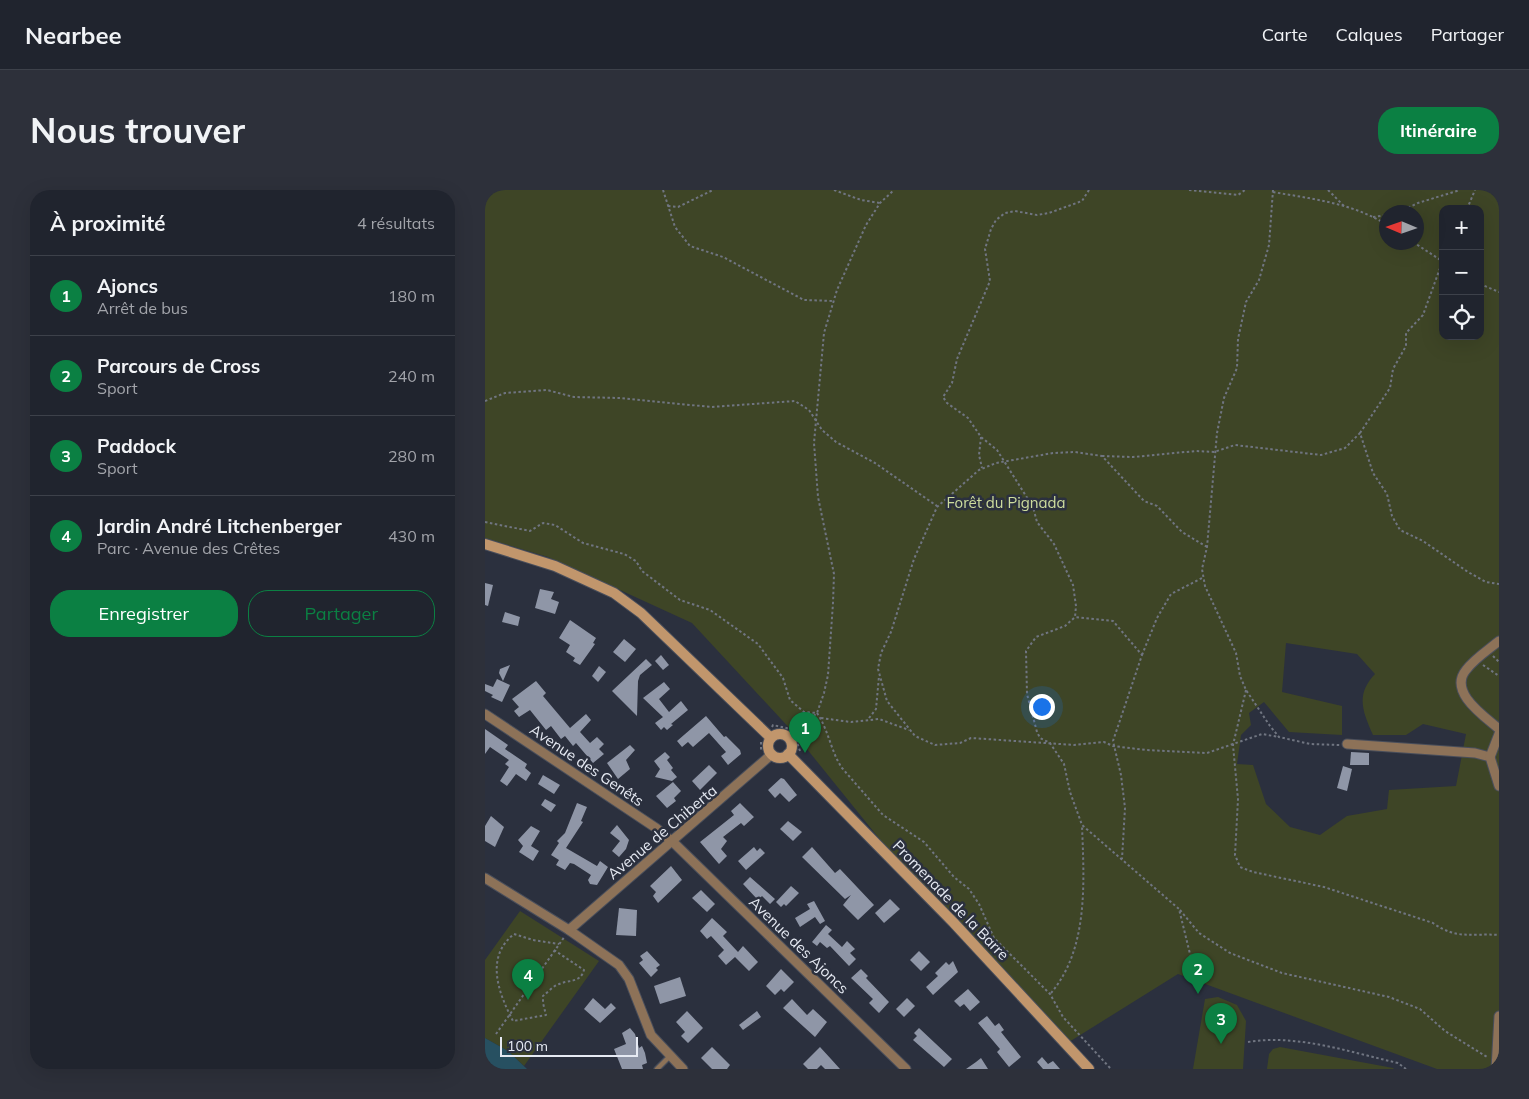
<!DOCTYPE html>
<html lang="fr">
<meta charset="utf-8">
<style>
body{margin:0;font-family:Mulish,sans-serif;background:#2d303a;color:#f1f3f6}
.controls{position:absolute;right:15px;top:15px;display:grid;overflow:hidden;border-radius:10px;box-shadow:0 5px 20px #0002}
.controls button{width:45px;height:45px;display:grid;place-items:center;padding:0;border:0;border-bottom:1px solid #3d414a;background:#20242e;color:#f1f3f6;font:25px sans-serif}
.compass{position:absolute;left:894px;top:15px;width:45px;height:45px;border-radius:50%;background:#20242e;box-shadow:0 5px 20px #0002;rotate:272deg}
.scale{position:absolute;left:15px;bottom:12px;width:138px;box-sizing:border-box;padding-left:5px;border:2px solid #e6eaf3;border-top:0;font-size:14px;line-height:18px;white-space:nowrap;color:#e6eaf3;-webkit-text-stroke:4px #2b303e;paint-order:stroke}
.you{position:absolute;left:556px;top:516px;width:18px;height:18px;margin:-12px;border:4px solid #fff;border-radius:50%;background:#1a73e8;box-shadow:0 0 0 8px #1a73e833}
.badge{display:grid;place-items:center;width:32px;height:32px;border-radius:50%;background:#0b8043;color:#fff;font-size:16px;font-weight:700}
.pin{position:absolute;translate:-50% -41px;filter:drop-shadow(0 1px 2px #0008)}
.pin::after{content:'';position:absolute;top:26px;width:18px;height:15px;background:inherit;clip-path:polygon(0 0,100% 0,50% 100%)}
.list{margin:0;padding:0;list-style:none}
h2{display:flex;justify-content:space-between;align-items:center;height:65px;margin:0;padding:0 20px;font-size:21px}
h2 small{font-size:16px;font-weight:400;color:#a2a4aa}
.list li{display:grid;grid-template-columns:32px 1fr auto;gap:15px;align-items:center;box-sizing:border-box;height:80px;padding:0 20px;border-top:1px solid #3d414a}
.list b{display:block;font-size:19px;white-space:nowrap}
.list p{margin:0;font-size:16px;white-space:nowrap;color:#a2a4aa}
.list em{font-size:16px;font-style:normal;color:#a2a4aa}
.actions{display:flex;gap:10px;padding:15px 20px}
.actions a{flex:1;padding:11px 0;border:1px solid #0b8043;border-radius:20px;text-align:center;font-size:18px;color:#0b8043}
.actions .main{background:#0b8043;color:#fff}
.icon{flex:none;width:28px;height:28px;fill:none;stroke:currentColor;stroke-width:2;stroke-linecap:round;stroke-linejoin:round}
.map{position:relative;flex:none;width:1014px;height:879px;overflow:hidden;border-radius:20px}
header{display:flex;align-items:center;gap:30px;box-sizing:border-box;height:70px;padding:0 25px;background:#20242e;border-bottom:1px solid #3d414a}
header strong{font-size:24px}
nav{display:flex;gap:28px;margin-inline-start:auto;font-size:18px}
.intro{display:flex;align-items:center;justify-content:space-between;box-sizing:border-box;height:120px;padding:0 30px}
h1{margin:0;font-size:35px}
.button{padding:12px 22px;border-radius:20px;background:#0b8043;color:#fff;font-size:18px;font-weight:700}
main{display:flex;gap:30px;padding:0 30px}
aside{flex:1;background:#20242e;border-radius:20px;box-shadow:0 5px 20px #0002}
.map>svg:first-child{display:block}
.green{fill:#3e4526;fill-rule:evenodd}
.water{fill:#275061}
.building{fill:#8f96a7}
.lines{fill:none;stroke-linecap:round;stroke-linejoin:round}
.lane-casing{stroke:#494e5b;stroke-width:7}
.street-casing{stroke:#494e5b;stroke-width:11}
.secondary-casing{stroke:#494e5b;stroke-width:12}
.path{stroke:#707581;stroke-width:2;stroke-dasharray:2.5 2.5;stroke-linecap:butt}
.lane{stroke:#8d7258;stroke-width:4.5}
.street{stroke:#8d7258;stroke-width:9}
.secondary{stroke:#c1966c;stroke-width:10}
.labels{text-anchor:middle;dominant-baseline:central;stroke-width:5;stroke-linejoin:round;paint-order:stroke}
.park-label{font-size:15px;fill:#cddc9d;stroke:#2b303e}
.street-label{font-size:15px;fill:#e6eaf3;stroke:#2b303e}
</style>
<header>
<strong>Nearbee</strong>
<nav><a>Carte</a><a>Calques</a><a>Partager</a></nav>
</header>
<div class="intro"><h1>Nous trouver</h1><a class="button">Itinéraire</a></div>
<main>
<aside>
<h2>À proximité<small>4 résultats</small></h2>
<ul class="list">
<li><span class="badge">1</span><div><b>Ajoncs</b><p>Arrêt de bus</p></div><em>180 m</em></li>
<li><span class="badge">2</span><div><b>Parcours de Cross</b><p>Sport</p></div><em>240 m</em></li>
<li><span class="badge">3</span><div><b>Paddock</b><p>Sport</p></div><em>280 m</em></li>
<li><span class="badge">4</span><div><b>Jardin André Litchenberger</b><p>Parc · Avenue des Crêtes</p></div><em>430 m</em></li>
</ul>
<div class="actions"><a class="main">Enregistrer</a><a>Partager</a></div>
</aside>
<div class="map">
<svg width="1014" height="879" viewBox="0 0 1014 879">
<rect width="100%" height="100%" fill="#2b303e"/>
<!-- green -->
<g class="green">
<path d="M0 0H1014V879H952L693 784 584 852 443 709 309 543 207 433 63 367 0 348ZM958 19H995V146H958ZM902 22H932V52H902ZM801 453 872 464 890 484C870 505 878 522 888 545H921L938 534 981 544 971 596 904 600 902 619 862 626 835 645 805 637 781 614 768 575 752 574 756 545 766 535 764 523 779 512 804 542 857 545V516L797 502Z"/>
<path d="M35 721 114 771 39 876 23 861 0 848V770Z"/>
<path d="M733 807 752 815 761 831 758 879H708L720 809Z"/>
<path d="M795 857 908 878 909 879H782L784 864 788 859Z"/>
</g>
<!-- water -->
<path class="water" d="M0 848 23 861 42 879H0Z"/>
<!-- building -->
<g class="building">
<path d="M0 393 8 395 3 416 0 415Z"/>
<path d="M55 399 69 402 66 409 74 412 70 424 50 418Z"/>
<path d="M20 422 35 427 33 436 17 432Z"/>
<path d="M85 430 111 448 108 453 110 454 95 475 88 471 90 468 81 462 85 455 74 448Z"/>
<path d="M139 449 151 459 140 472 128 462Z"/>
<path d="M176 465 184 475 178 480 170 471Z"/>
<path d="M161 469 167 475 155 485 153 491 152 526 127 501Z"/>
<path d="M25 475 18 491 14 483 15 479Z"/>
<path d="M114 476 121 482 113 492 107 486Z"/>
<path d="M12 489 25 495 17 512 6 507 8 505 0 501V494L8 497Z"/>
<path d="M51 491 61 503 58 506 85 538 101 524 106 530 95 542 105 553 112 547 119 554 114 559 119 564 108 573 91 553 88 556 80 546 76 549 66 536 61 540 45 520 34 527 29 521 34 517 27 509Z"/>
<path d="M179 492 185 499 174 509 184 522 196 511 203 520 186 534 188 535 182 540 179 537 176 540 170 533 178 527 158 508Z"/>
<path d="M221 526 239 547 241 546 255 560 256 564 243 575 236 566 241 562 224 543 208 557 203 552 197 557 192 551Z"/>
<path d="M0 539 23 555 20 559 42 574 40 578 46 583 41 591 31 584 22 596 15 591 24 577 20 574 24 570 5 557 0 564Z"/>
<path d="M145 555 150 560 141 570 145 579 133 589 122 573Z"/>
<path d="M180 562 185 567 182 570 188 578 186 580 192 587 187 591 170 587 175 579 169 571Z"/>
<path d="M866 562 884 563V575H865Z"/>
<path d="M224 575 232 583 215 600 207 591Z"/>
<path d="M858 576 867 579 862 601 852 598Z"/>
<path d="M58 585 75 595 69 604 53 594Z"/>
<path d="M296 588 299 589 312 605 304 612 295 603 290 608 283 600Z"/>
<path d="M188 592 196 601 189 608 191 611 182 618 171 606Z"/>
<path d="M60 609 71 615 66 622 56 615Z"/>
<path d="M92 613 102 617 96 631 98 632 81 658 112 676 115 671 123 677 112 695 105 694 103 690 106 685 89 674 85 673 80 680 71 675 74 670 66 665 74 653 72 651 80 643Z"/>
<path d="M255 613 269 627 259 636 256 633 238 647 242 651 236 659 242 666 234 674 215 652 249 625 246 621Z"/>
<path d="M6 626 19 637 10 657 0 651V636Z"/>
<path d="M303 631 317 642 308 651 295 639Z"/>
<path d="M132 635 144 650 141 659 134 667 127 661 135 651 125 643Z"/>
<path d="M46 636 55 641 46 656 54 661 48 671 34 662 38 656 33 650Z"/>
<path d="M269 657 272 661 275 658 280 663 261 680 253 671Z"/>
<path d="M327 657 350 683 355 679 389 715 373 730 358 715 366 705 360 709 317 667Z"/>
<path d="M186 676 197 690 173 713 168 706 171 702 165 696Z"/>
<path d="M265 687 290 709 285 714 277 706 273 710 258 694Z"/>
<path d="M306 696 314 703 301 716 299 714 296 717 291 712Z"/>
<path d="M216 700 230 714 222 722 207 708Z"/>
<path d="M405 709 415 719 399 733 390 723Z"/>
<path d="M329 711 340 731 335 734 330 727 315 737 310 728 325 719 322 714Z"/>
<path d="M134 718 152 720 151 746 131 745Z"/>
<path d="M227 728 242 742 238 746 253 762 258 756 273 772 264 781 250 767 241 775 233 766 239 760 226 746 222 749 215 741Z"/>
<path d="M341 735 347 740 343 744 357 757 362 751 370 759 365 763 371 769 364 776 345 756 342 758 335 752 332 756 327 752Z"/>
<path d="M162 761 175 775 171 778 173 780 166 787 154 773 158 770 155 766Z"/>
<path d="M434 761 445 772 436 781 425 770Z"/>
<path d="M468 771 473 782 448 805 441 797 453 786 450 783 461 772 464 775Z"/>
<path d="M296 779 309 792 299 802 296 799 290 805 281 796Z"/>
<path d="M376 779 383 786 381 788 404 812 394 823 384 813 388 809 366 788Z"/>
<path d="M195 787 201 806 175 814 169 796Z"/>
<path d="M483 799 495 812 485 821 479 814 475 817 469 811Z"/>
<path d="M108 808 120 819 126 813 131 818 115 833 99 819Z"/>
<path d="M422 808 430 816 419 827 411 819Z"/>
<path d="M307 809 322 825 328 819 342 832 330 847 298 818Z"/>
<path d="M202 821 218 838 203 853 196 846 200 842 191 832Z"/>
<path d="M272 821 276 827 258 840 254 835Z"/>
<path d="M502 826 510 836 514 833 519 840 516 842 536 867 524 877 512 862 515 859 493 833Z"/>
<path d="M145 838 150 844 154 858 157 856 160 863 162 873 157 875 158 879H137L129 859 141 854 137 843Z"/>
<path d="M434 838 467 869 459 877 428 850 432 846 429 843Z"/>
<path d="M227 857 245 875 242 879H227L216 868Z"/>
<path d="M335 857 346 869 355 879H340L336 875 332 879H323L318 874Z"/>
<path d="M557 867 563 874 568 871 575 879H558L552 872Z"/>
<path d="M496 868 503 879H481L491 872Z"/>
</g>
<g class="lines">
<defs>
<path id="lane" d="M172 879 185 866"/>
<g id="street">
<path d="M1014 451C1003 460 989 469 981 480 963 502 999 526 1014 539"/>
<path d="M0 524 171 638 190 654 421 879"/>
<path d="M862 554 990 563 1005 567 1014 596"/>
<path d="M1005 567 1014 544"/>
<path d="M0 688 84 740 134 775 144 789 166 845 198 879"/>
<path d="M84 740 287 564"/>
<path d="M1011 879 1014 826"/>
</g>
<g id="secondary">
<path d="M0 354 70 376 129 403 156 423 286 548"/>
<circle cx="295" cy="556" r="12"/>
<path d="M303 564 468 732 604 879"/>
</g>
</defs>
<!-- lane casing -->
<use href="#lane" class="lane-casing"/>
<!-- street casing -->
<use href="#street" class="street-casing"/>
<!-- secondary casing -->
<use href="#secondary" class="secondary-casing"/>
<!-- path -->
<g class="path">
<path d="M178 0 190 37 205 56 238 67 319 110 348 111"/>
<path d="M349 0 376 10 395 13"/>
<path d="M604 0 597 11 564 23 552 25 530 21 520 23 511 30 506 39 500 59 505 91 472 169 467 193 458 207 462 213 483 228 496 247 512 260 548 317 552 332 569 354 588 395 591 416 590 427 628 431 657 465 628 551 636 585 640 618 637 669"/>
<path d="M704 0 753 5 760 0"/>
<path d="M788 0 784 55 774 90 761 112 753 149 752 178 739 208 732 243 722 357 717 379 720 396 751 463 755 486 761 500 785 536 794 547 825 554 855 555"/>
<path d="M843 0 859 16"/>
<path d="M788 2C827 9 868 13 902 35"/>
<path d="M183 16 193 17 228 0"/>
<path d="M982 19 990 0"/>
<path d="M914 22 933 13 975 0"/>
<path d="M888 27 902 25"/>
<path d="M928 52 957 71"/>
<path d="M995 94 1014 102"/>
<path d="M0 211 20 203 62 200 89 207 135 208 226 217 310 211 324 220 337 240 351 252 390 273 452 316"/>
<path d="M875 243 905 198 908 179 921 156V143L938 125 958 70"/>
<path d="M496 247 494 265 497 278"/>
<path d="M617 266 648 267 711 261 729 262 750 255 836 265 860 258 875 243 888 283 902 304 907 326 915 340 938 351 983 382 1001 392 1014 394"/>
<path d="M0 332 45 341 58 333 70 335 98 353 139 364 151 371 157 381 195 410 225 420 273 454 298 488 305 510 319 522 332 523"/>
<path d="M722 357 697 342 672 316 659 311 617 266 590 262 568 263 511 273 494 280 452 317 429 369 406 442 396 463 393 479 402 511 430 546 450 555 475 553 486 548 589 555 619 552 628 556 661 560 722 563 777 544 794 547"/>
<path d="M589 428 580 436 551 447 541 461 542 504 552 542 555 548 565 553 579 574 585 602 597 635 694 719 705 764 718 794"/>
<path d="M657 465 672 428 686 404 719 387"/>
<path d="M1008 466 1014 472"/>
<path d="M998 475 1014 486"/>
<path d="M761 500 748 555 753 609 750 665 755 677 768 682 839 697 948 733C972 750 986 743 1014 745"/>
<path d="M332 523C344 541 346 562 357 578L398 625 439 652 469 687 484 699 494 714 509 748 565 804 578 827 626 879"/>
<path d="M336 528 366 532 394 529 424 540"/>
<path d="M384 528 391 519 394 486"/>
<path d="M287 537 288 535 310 540"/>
<path d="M276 552V562"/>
<path d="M315 561 309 543 332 523 339 503 343 485 348 413 349 384 333 307 329 253 339 143 352 100 381 35 395 13 409 0"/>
<path d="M695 720 714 743 745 763 797 783 904 807 935 819 960 841 1002 867"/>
<path d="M69 760 99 780C95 794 83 789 72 795 67 797 62 803 58 806V813L61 825 28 831C13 802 0 767 29 744L48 750 74 754"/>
<path d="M566 803C604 758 599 691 597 635"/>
<path d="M11 844 80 746"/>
<path d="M763 852C813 844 864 862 913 873L921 879"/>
</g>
<!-- lane -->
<use href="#lane" class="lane"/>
<!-- street -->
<use href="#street" class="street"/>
<!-- secondary -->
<use href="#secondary" class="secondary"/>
</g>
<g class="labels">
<!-- park labels -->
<g class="park-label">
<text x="521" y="312">Forêt du Pignada</text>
</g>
<!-- street labels -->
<g class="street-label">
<text transform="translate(102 575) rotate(34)">Avenue des Genêts</text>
<text transform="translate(177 642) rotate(-40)">Avenue de Chiberta</text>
<text transform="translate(466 710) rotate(46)">Promenade de la Barre</text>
<text transform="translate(314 755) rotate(44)">Avenue des Ajoncs</text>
</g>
</g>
</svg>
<div class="controls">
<button>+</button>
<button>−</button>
<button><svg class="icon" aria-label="locate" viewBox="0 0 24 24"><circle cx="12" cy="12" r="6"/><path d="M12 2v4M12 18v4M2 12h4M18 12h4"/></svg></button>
</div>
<svg class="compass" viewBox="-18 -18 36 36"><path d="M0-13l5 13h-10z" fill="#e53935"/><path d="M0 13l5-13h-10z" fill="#a2a4aa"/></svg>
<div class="scale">100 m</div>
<div class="you"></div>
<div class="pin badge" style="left:320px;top:563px">1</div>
<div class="pin badge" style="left:713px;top:804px">2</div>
<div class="pin badge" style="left:736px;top:854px">3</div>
<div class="pin badge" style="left:43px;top:810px">4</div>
</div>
</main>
